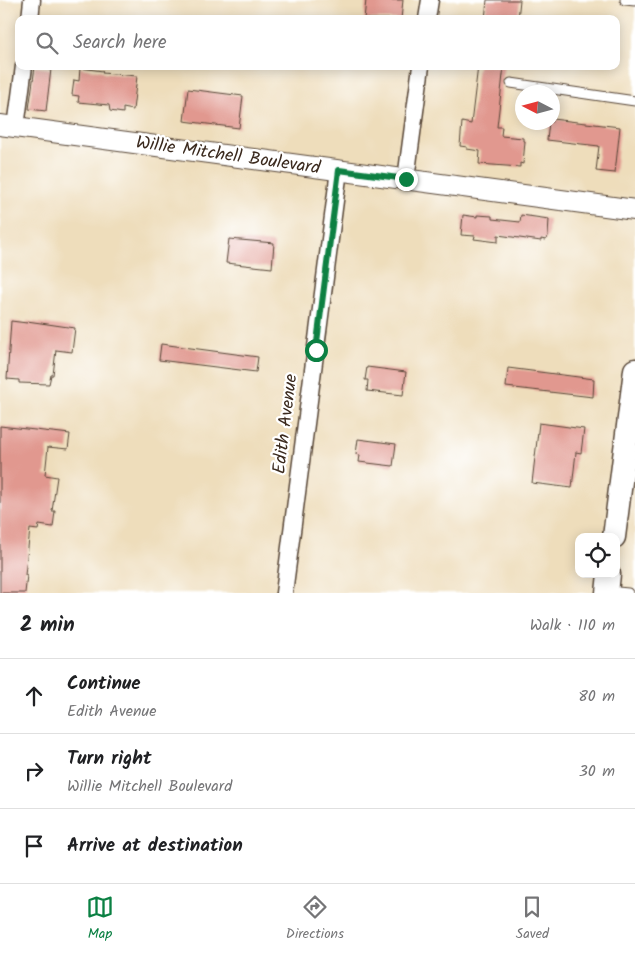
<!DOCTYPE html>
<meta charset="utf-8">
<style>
body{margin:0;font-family:Kalam,sans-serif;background:#f6f6f6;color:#202124}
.controls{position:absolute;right:15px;bottom:15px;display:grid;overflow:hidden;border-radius:10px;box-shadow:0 2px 12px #0003}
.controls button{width:45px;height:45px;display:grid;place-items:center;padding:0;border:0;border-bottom:1px solid #e0e0e0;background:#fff;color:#202124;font:25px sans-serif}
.compass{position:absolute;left:515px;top:85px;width:45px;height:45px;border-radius:50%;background:#fff;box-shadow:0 2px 12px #0003;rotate:276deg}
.stop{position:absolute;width:15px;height:15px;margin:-11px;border:4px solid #0b8043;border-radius:50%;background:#fff}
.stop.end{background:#0b8043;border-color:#fff;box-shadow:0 1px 5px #0008}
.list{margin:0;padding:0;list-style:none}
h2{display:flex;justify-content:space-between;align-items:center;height:65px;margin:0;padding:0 20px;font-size:21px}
h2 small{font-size:16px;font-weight:400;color:#757577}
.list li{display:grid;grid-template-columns:32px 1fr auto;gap:15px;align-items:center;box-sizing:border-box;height:75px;padding:0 20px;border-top:1px solid #e0e0e0}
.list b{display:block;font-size:19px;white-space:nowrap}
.list p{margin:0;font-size:16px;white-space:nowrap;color:#757577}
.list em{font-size:16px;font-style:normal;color:#757577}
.icon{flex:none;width:28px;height:28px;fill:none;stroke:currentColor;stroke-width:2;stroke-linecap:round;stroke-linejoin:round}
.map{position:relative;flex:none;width:635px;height:593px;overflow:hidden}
.search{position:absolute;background:#fff;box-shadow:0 2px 12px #0003;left:15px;right:15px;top:15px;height:55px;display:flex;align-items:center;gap:12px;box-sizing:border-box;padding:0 18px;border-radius:10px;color:#757577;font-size:19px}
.sheet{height:290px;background:#fff}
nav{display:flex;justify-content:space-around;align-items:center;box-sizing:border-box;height:70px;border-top:1px solid #e0e0e0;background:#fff;font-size:14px;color:#757577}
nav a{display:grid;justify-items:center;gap:2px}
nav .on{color:#0b8043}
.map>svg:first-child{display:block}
.building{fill:#e1988f}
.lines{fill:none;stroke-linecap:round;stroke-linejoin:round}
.service-casing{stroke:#564536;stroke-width:11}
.minor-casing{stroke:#564536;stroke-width:19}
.tertiary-casing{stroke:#564536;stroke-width:22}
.secondary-casing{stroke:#564536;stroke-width:25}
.service{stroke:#fff;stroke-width:9}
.minor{stroke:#fff;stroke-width:16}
.tertiary{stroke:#fff;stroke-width:20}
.secondary{stroke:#fff;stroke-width:22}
.route{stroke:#0b8043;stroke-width:6}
.labels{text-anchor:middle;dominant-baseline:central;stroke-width:4.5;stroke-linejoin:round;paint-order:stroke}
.street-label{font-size:18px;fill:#3b2a1e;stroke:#fff}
</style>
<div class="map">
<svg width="635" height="593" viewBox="0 0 635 593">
<rect width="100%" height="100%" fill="#fff"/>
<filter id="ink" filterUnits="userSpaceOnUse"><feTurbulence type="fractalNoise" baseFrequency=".02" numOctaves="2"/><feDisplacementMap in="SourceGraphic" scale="10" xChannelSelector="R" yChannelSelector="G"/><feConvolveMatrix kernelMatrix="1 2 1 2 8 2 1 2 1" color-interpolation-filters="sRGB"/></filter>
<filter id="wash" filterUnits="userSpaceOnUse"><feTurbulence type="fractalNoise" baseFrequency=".0096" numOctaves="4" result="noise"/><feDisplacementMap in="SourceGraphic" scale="20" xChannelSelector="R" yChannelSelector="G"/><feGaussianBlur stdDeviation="1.12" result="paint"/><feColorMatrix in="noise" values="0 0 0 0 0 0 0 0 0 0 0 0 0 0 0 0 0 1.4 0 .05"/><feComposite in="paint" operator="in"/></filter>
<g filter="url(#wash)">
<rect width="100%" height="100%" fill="#edb"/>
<g id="blocks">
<!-- building -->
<g class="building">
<path d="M366 0H403L401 19H364Z"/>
<path d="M487 0H520L518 19H485Z"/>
<path d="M478 66H504L497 127H502L501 136 523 138V141H525L523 164 520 163V167L479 164 480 151 467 149V147L460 146 462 122 471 124Z"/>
<path d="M35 67 51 69 46 111 29 109Z"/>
<path d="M80 68 103 71 102 73 137 76 133 110 123 108V113L110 111 109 105 78 102 79 96 72 95 74 80 79 81Z"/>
<path d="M188 89 243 96 239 128 184 121Z"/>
<path d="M552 119 620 127 615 173 596 171 599 146 547 140 549 122H552Z"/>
<path d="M463 215 477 217V215L492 216V219L520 222 521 215 549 219 548 236 546 240 541 239V241L498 235V242L474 239 475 236 461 235Z"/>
<path d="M229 239 274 243 272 268 226 263Z"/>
<path d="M11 321 27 323V321L75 328 72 352 56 350 53 375H51L49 384 19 383V380L7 379Z"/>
<path d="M161 344 258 357 256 372 159 360Z"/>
<path d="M367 367 406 372 403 395 367 391 368 380H365Z"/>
<path d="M508 368 594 379 593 397 506 387Z"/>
<path d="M539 423 584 429 581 453 576 452 572 488 532 483Z"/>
<path d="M0 426 70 434 68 449 48 447 45 475 57 477 52 511H55L53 527 39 525 38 530 30 529 25 575H27L25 593H0Z"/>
<path d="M358 439 396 444 393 466 359 462 360 455 356 454Z"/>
</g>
</g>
</g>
<g filter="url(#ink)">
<use href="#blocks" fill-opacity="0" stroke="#564536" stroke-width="1"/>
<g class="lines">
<defs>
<g id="service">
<path d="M625 0 635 1"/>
<path d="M511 83 635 101"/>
<path d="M607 591 628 593"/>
</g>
<g id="minor">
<path d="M30 19 32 0"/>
<path d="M427 19 430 0"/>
<path d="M16 127 24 66"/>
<path d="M406 179 421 66"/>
<path d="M284 593 339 170"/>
</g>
<path id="tertiary" d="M0 125 635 210"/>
<g id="secondary">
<path d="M614 537 635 370"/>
<path d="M607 593 609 574"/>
</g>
</defs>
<!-- service casing -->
<use href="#service" class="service-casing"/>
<!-- minor casing -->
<use href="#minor" class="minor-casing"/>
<!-- tertiary casing -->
<use href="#tertiary" class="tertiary-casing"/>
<!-- secondary casing -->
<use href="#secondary" class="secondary-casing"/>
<!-- service -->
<use href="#service" class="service"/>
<!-- minor -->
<use href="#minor" class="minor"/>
<!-- tertiary -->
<use href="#tertiary" class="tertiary"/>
<!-- secondary -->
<use href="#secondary" class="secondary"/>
</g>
</g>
<g class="lines" filter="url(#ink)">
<!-- route -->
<path class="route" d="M316 350 339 170 406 179"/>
</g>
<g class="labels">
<!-- street labels -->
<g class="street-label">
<text transform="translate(228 156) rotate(8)">Willie Mitchell Boulevard</text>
<text transform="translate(286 424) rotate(-83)">Edith Avenue</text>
</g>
</g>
</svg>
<div class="controls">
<button><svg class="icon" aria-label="locate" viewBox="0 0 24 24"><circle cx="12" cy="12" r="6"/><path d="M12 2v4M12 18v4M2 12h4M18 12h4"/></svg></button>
</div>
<svg class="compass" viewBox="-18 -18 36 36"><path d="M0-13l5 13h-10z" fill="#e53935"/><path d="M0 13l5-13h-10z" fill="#757577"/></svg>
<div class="stop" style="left:316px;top:350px"></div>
<div class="stop end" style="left:406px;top:179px"></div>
<div class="search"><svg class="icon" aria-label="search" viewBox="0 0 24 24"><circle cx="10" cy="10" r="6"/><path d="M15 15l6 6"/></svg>Search here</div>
</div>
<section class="sheet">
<h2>2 min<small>Walk · 110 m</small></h2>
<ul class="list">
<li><svg class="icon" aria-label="ahead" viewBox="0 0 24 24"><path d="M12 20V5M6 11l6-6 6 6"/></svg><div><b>Continue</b><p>Edith Avenue</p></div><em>80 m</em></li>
<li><svg class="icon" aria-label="right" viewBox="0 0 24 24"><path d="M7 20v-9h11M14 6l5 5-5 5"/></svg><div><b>Turn right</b><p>Willie Mitchell Boulevard</p></div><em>30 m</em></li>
<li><svg class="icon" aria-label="arrive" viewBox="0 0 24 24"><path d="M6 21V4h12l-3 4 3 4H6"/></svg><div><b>Arrive at destination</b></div></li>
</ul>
</section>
<nav>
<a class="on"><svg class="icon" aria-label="map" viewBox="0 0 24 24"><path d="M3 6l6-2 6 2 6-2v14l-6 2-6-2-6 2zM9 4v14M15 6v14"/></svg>Map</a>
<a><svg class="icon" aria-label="directions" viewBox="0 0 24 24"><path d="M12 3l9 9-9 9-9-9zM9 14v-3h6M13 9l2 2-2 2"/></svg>Directions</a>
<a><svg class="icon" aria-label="saved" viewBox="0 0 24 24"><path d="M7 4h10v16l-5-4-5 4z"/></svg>Saved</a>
</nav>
